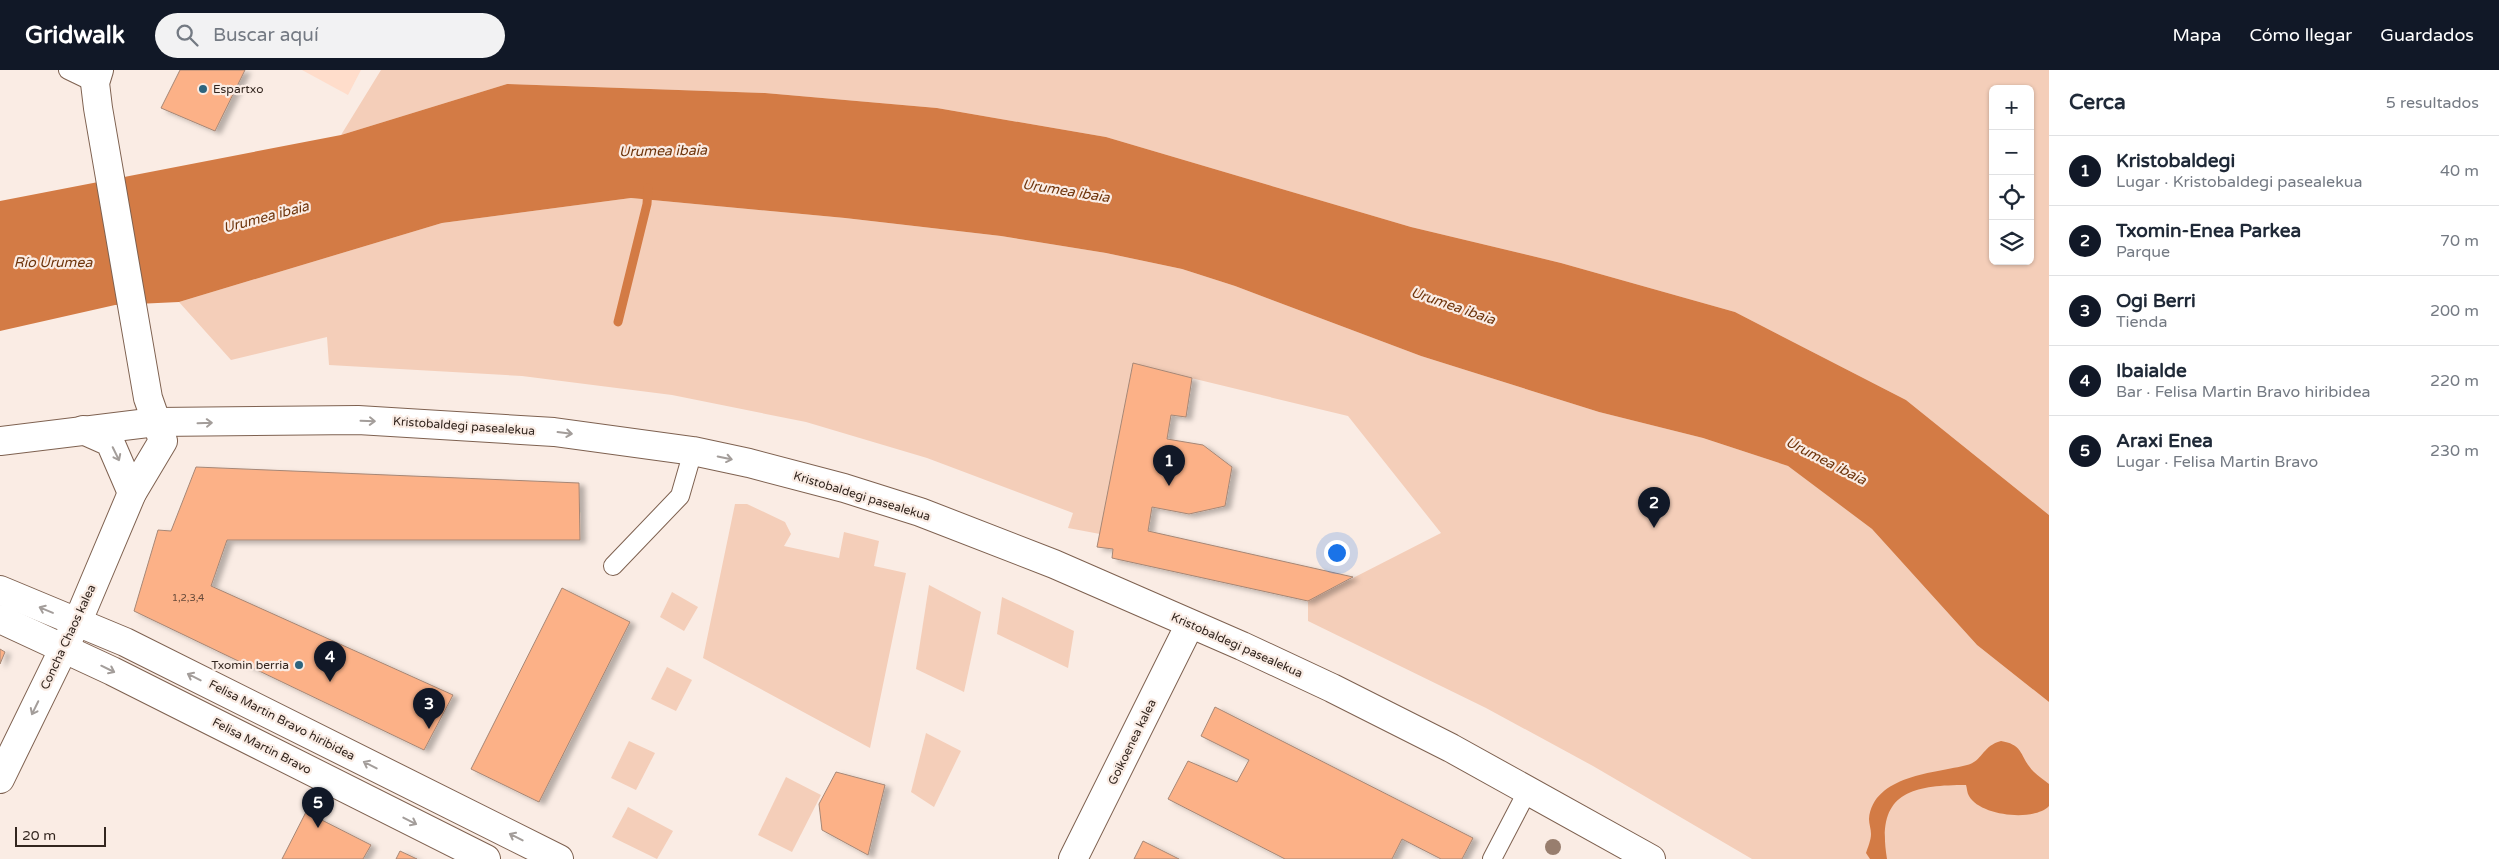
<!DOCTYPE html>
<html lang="es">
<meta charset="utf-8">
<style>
body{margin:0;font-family:"Varela Round",sans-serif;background:#f2f2f3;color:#1f2937}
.controls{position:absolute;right:15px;top:15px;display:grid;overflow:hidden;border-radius:8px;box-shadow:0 1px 4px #0004}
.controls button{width:45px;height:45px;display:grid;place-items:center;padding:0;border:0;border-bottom:1px solid #e0e1e3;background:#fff;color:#1f2937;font:25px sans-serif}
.scale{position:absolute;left:15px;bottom:12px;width:91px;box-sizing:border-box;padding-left:5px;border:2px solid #33261f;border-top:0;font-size:14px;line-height:18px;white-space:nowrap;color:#33261f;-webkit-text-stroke:4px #faece4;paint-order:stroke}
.you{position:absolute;left:1336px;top:482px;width:18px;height:18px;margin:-12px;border:4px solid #fff;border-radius:50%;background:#1a73e8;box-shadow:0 0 0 8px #1a73e833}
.badge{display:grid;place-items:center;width:32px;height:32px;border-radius:50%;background:#111827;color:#fff;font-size:16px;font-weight:700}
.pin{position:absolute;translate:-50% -41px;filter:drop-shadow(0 1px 2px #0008)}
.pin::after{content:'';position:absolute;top:26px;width:18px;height:15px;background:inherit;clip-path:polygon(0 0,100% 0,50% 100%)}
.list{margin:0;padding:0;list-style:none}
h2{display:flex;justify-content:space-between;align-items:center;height:65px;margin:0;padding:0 20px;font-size:21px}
h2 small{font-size:16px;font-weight:400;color:#747a83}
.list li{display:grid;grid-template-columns:32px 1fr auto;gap:15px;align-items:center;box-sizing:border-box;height:70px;padding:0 20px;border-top:1px solid #e0e1e3}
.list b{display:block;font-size:19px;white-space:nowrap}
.list p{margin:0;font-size:16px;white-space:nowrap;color:#747a83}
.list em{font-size:16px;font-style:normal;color:#747a83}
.icon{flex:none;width:28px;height:28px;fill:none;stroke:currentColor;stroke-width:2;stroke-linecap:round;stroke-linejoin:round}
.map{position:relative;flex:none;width:2049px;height:789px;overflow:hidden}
header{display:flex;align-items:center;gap:30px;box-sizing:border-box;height:70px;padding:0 25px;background:#111827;color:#fff}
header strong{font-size:24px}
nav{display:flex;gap:28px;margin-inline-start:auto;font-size:18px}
.search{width:350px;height:45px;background:#f2f2f3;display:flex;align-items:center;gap:12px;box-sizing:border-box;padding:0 18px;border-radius:28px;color:#747a83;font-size:19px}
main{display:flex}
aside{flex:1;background:#fff}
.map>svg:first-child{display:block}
.built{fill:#ffddcb}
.green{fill:#f4ceb9;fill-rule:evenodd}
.water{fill:#d37b45}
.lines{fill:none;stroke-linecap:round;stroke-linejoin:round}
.stream{stroke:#d37b45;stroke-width:9}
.building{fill:#fcb187;stroke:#a68776;filter:url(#shadow)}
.lane-casing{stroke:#7e6150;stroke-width:20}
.street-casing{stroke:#7e6150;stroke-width:30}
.lane{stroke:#fff;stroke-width:18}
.street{stroke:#fff;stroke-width:28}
.tree{fill:#987e6e}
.oneway{stroke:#a39d9a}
.poi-dot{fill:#2c647e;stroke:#faece4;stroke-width:2}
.labels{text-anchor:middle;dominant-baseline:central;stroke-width:4.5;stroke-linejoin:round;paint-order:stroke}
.number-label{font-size:10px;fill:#654939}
.poi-label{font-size:12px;fill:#33261f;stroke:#faece4;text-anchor:start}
.street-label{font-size:12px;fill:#33261f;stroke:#faece4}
.water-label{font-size:14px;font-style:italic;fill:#6e340b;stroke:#faece4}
</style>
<header>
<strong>Gridwalk</strong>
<div class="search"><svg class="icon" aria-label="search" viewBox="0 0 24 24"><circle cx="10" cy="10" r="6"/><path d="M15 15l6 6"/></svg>Buscar aquí</div>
<nav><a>Mapa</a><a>Cómo llegar</a><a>Guardados</a></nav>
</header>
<main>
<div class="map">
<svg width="2049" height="789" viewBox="0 0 2049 789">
<defs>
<filter id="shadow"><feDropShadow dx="5.5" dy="3" stdDeviation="2.5" flood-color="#0004"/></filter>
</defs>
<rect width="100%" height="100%" fill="#faece4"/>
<!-- built -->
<path class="built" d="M302 0H361L348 25Z"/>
<!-- green -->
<g class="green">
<path d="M381 0H2049V445L1906 330 1735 242 1561 193 1411 157 1106 67 937 38 765 23 507 14 341 65ZM1993 19H2030V191H1993Z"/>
<path d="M631 128 845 148 1001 166 1106 183 1182 199 1235 216 1421 286 1599 342 1703 368 1788 396 1872 459 1977 575 2049 632V789H1752L1593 696 1486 638 1308 551V531L1441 463 1348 346 1133 294 1100 464 1068 458 1073 443 927 388 806 352 672 325 522 306 329 295 327 267 231 290 179 232 442 153Z"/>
<path d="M735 434H747L785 452 791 464 784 476 839 488 844 462 879 471 874 496 906 503 870 678 703 588Z"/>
<path d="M929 515 981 542 964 622 916 599Z"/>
<path d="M672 522 698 537 684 561 660 547Z"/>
<path d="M1002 527 1074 561 1068 598 997 564Z"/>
<path d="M667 597 692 610 676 641 651 629Z"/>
<path d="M926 663 961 681 934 737 911 722Z"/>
<path d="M629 671 655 683 636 720 611 708Z"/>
<path d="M786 707 821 725 792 782 758 765Z"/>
<path d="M628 737 673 761 657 789 612 767Z"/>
</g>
<!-- water -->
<g class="water">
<path d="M507 14 765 23 937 38 1106 67 1411 157 1561 193 1735 242 1906 330 2049 445V632L1977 575 1872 459 1788 396 1703 368 1599 342 1421 286 1235 216 1182 199 1106 183 1001 166 845 148 631 128 442 153 179 232 115 235 0 261V131L341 65Z"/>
<path d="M2001 671C2025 675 2019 687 2034 702 2038 706 2044 710 2049 714V736C2034 752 1980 746 1969 726 1967 723 1967 718 1966 715 1909 715 1876 724 1887 789H1870L1866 783C1868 777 1871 770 1871 764 1871 759 1869 754 1869 749 1873 705 1936 703 1967 695 1983 691 1982 676 2001 671Z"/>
</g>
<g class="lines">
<!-- stream -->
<path class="stream" d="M618 252 647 134 648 118"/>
</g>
<!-- building -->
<g class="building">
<path d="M180 0H245L215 61 161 38Z"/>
<path d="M1133 293 1192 308 1186 347 1171 345 1167 369 1203 375 1232 397 1225 436 1189 444 1152 437 1148 461 1353 507 1308 531 1112 488 1113 479 1097 477Z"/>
<path d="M196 397 579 413 580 470H227L211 516 453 625 424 680 134 541 158 460 171 461Z"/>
<path d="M562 518 630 552 539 732 471 699Z"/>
<path d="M0 579 5 582 0 594Z"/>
<path d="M1215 637 1473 768 1462 789H1441L1402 769 1392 789H1285L1168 729 1188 691 1237 712 1249 690 1201 666Z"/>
<path d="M836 702 885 715 868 785 822 760 819 734Z"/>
<path d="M306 742 371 775 363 789H282Z"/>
<path d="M1143 771 1179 789H1134Z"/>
<path d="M400 781 417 789H396Z"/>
</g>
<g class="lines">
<defs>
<g id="lane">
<path d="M68 0 95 13"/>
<path d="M613 496 680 426 693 381"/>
<path d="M1492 789 1528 720"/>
</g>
<g id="street">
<path d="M83 360 110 372 132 423"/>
<path d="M0 371 156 352 358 350 554 362 693 381 749 393 844 418 920 442 1054 494 1242 576 1332 618 1451 678 1651 789"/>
<path d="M0 520 125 572 559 789"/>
<path d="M0 549 112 601 486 789"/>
<path d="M0 709 83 539 132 423 163 371 148 328 98 38 95 13 99 0"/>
<path d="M1073 789 1190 554"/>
</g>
</defs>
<!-- lane casing -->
<use href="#lane" class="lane-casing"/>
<!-- street casing -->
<use href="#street" class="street-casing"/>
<!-- lane -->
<use href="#lane" class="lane"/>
<!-- street -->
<use href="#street" class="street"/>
</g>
<!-- trees -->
<circle class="tree" cx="1553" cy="777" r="8"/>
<!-- one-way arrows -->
<defs><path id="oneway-shaft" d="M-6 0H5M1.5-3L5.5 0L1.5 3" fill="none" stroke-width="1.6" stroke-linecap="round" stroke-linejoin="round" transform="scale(1.25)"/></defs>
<g class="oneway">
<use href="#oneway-shaft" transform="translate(368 351) rotate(2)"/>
<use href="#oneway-shaft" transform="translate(205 353) rotate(-2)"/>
<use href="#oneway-shaft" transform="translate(565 363) rotate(7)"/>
<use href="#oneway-shaft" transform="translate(116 384) rotate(64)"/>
<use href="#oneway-shaft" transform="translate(725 388) rotate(12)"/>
<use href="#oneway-shaft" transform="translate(46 540) rotate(-157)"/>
<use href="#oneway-shaft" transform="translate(108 599) rotate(26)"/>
<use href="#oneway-shaft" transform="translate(194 607) rotate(-153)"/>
<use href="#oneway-shaft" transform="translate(35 638) rotate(116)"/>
<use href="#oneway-shaft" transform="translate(370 695) rotate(-153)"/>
<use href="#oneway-shaft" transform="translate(410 751) rotate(27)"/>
<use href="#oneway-shaft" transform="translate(516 767) rotate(-153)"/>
</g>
<!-- markers -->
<g class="poi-dot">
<circle cx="203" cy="19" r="5"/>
<circle cx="299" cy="595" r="5"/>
</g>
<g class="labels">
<!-- number labels -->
<g class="number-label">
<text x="188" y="528">1,2,3,4</text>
</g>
<!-- poi labels -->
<g class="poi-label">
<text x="213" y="19">Espartxo</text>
<text x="289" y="595" text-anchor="end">Txomin berria</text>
</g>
<!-- street labels -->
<g class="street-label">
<text transform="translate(464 356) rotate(4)">Kristobaldegi pasealekua</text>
<text transform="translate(862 426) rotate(17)">Kristobaldegi pasealekua</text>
<text transform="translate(68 567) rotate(-65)">Concha Chaos kalea</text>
<text transform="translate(1237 575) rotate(24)">Kristobaldegi pasealekua</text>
<text transform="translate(282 650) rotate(27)">Felisa Martin Bravo hiribidea</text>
<text transform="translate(1132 672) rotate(-64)">Goikoenea kalea</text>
<text transform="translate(262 676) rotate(27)">Felisa Martin Bravo</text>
</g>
<!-- water labels -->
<g class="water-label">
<text transform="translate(663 81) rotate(-1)">Urumea ibaia</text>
<text transform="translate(1066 121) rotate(9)">Urumea ibaia</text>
<text transform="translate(266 147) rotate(-15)">Urumea ibaia</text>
<text x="53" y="192">Río Urumea</text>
<text transform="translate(1453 236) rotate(19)">Urumea ibaia</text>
<text transform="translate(1826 391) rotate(27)">Urumea ibaia</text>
</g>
</g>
</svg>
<div class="controls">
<button>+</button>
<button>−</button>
<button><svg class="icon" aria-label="locate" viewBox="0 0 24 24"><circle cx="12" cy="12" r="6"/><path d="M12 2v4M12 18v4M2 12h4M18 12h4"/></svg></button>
<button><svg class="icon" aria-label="layers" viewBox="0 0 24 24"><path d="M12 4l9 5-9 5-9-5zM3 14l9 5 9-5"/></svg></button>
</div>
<div class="scale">20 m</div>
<div class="you"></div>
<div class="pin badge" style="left:1169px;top:416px">1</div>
<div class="pin badge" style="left:1654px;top:458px">2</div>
<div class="pin badge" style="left:429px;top:659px">3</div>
<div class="pin badge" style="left:330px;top:612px">4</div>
<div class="pin badge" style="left:318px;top:758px">5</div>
</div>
<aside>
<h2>Cerca<small>5 resultados</small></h2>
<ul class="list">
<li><span class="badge">1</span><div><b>Kristobaldegi</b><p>Lugar · Kristobaldegi pasealekua</p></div><em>40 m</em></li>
<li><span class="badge">2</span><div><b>Txomin-Enea Parkea</b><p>Parque</p></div><em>70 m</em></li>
<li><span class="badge">3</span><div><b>Ogi Berri</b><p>Tienda</p></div><em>200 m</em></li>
<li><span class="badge">4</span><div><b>Ibaialde</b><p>Bar · Felisa Martin Bravo hiribidea</p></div><em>220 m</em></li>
<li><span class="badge">5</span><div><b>Araxi Enea</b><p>Lugar · Felisa Martin Bravo</p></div><em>230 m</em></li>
</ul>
</aside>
</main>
